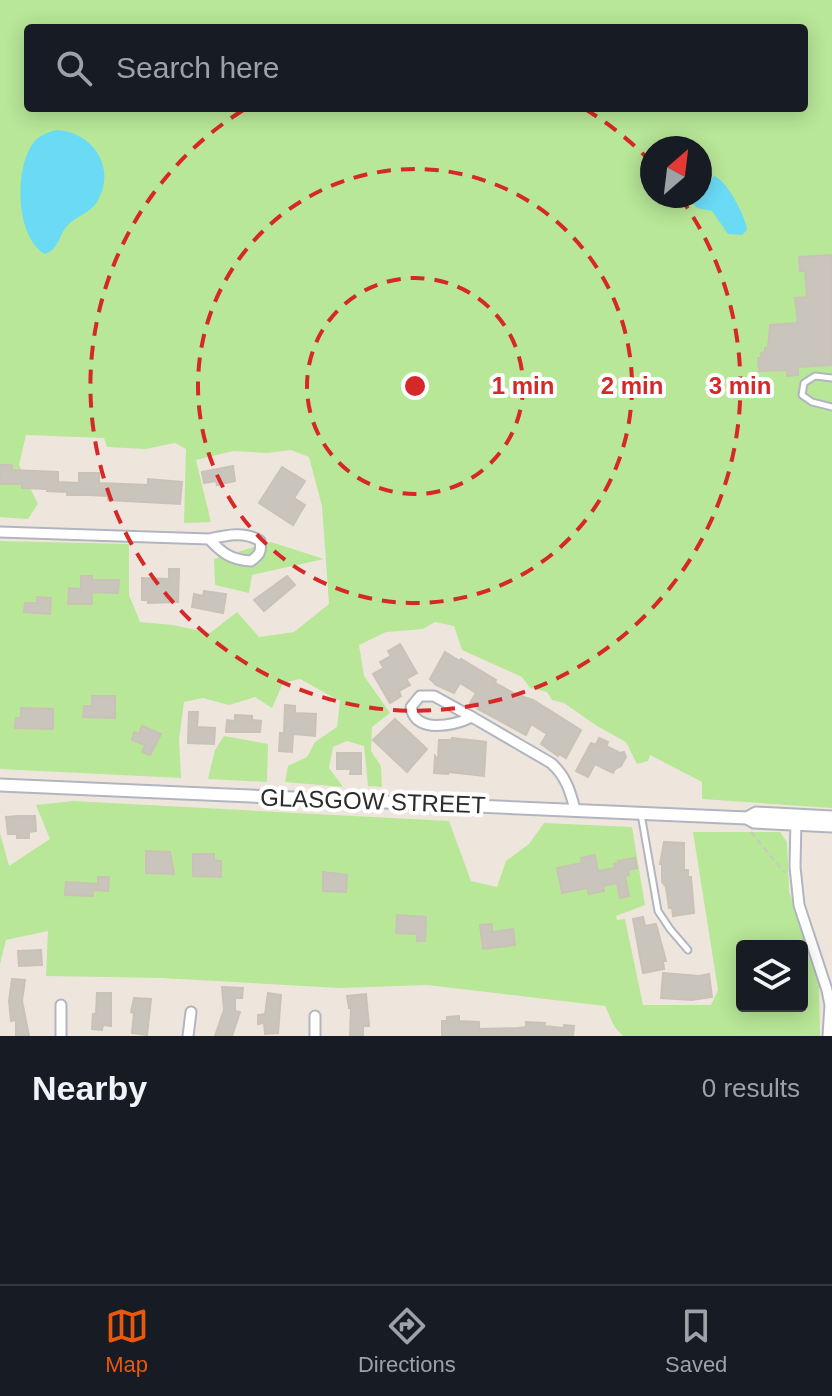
<!DOCTYPE html>
<style>
body{margin:0;font-family:Arial,sans-serif;background:#242831;color:#f1f3f6}
.controls{position:absolute;right:24px;bottom:24px;display:grid;overflow:hidden;border-radius:8px;box-shadow:0 4px 20px #0003}
.controls button{width:72px;height:72px;display:grid;place-items:center;padding:0;border:0;border-bottom:2px solid #363941;background:#171b24;color:#f1f3f6;font:40px sans-serif}
.compass{position:absolute;left:640px;top:136px;width:72px;height:72px;border-radius:50%;background:#171b24;box-shadow:0 4px 20px #0003;rotate:28deg}
.list{margin:0;padding:0;list-style:none}
h2{display:flex;justify-content:space-between;align-items:center;height:104px;margin:0;padding:0 32px;font-size:34px}
h2 small{font-size:26px;font-weight:400;color:#9ea1a6}
.icon{flex:none;width:44px;height:44px;fill:none;stroke:currentColor;stroke-width:2;stroke-linecap:round;stroke-linejoin:round}
.map{position:relative;flex:none;width:832px;height:1036px;overflow:hidden}
.search{position:absolute;background:#171b24;box-shadow:0 4px 20px #0003;left:24px;right:24px;top:24px;height:88px;display:flex;align-items:center;gap:20px;box-sizing:border-box;padding:0 28px;border-radius:8px;color:#9ea1a6;font-size:30px}
.sheet{height:248px;background:#171b24}
nav{display:flex;justify-content:space-around;align-items:center;box-sizing:border-box;height:112px;border-top:2px solid #363941;background:#171b24;font-size:22px;color:#9ea1a6}
nav a{display:grid;justify-items:center;gap:4px}
nav .on{color:#ea580c}
.map>svg:first-child{display:block}
.green{fill:#b8e797;fill-rule:evenodd}
.water{fill:#6bdbf5}
.building{fill:#c9c4bc;stroke:#cac2b7;stroke-width:2}
.lines{fill:none;stroke-linecap:round;stroke-linejoin:round}
.service-casing{stroke:#b1b5c0;stroke-width:9}
.minor-casing{stroke:#b1b5c0;stroke-width:13}
.tertiary-casing{stroke:#b1b5c0;stroke-width:15}
.path{stroke:#c8c8c8;stroke-width:2;stroke-dasharray:6 4;stroke-linecap:butt}
.service{stroke:#fff;stroke-width:5}
.minor{stroke:#fff;stroke-width:9}
.tertiary{stroke:#fff;stroke-width:11}
.ring{fill:none;stroke:#d62828;stroke-width:4;stroke-dasharray:14 10}
.labels{text-anchor:middle;dominant-baseline:central;stroke-width:8;stroke-linejoin:round;paint-order:stroke}
.street-label{font-size:24px;fill:#2c2c2c;stroke:#fff}
.centre{fill:#d62828;stroke:#fff;stroke-width:4}
.ring-label{font-size:24px;text-anchor:middle;font-weight:bold;fill:#d62828;stroke:#fff;stroke-width:8;stroke-linejoin:round;paint-order:stroke}
</style>
<div class="map">
<svg width="832" height="1036" viewBox="0 0 832 1036">
<rect width="100%" height="100%" fill="#eee6dd"/>
<!-- green -->
<g class="green">
<path d="M0 0H832V808L702 799V782L650 755 648 761 637 764 626 742 597 726 564 703 552 700 547 692 530 688 522 677 462 650 454 626 435 622 423 629 386 632 359 645 364 676 390 713 372 727 371 751 381 766 382 787 368 786 364 746 347 741 333 747 329 768 343 787 285 782 288 766 307 757 315 742 337 727 340 701 300 679 283 683 272 708 255 697 229 705 203 698 184 702 179 740 181 778 0 769V541L129 544V595L140 622 173 625 210 633 237 612 259 637 294 632 329 604 322 506 309 457 291 450 267 453 233 451 196 460 211 522 184 523 186 449 175 443 145 449 107 447 104 438 26 435 19 465 38 504 28 519 0 517ZM28 28H804V108H28ZM652 148H700V196H652Z"/>
<path d="M271 542 324 559 252 575 249 593 215 585 214 559Z"/>
<path d="M224 736 268 744 267 782 208 779 215 750Z"/>
<path d="M73 801 449 821 471 881 497 887 506 861 529 844 544 823 632 827 645 905 616 916 617 920 625 919 643 1005H711L718 990 693 832H780L787 842 789 891 819 985 820 1036H623L614 1026 605 1006 427 985 340 988 162 978 46 976 48 931 6 940 0 964V833L9 866 50 839 36 805ZM742 946H802V1006H742Z"/>
</g>
<!-- water -->
<g class="water">
<path d="M56 130C92 131 118 168 97 202 89 214 76 216 68 225 58 235 60 249 45 254 15 237 14 167 34 142 40 135 47 133 56 130Z"/>
<path d="M714 176C726 179 746 217 747 230L742 235 728 234 712 211 697 208 693 203V196H700V191Z"/>
</g>
<!-- building -->
<g class="building">
<path d="M832 255V365L798 367V375L787 376V370L759 371 758 358H762L761 353 765 352V348H768L770 325 798 323 795 298 807 297 805 271H800L799 257Z"/>
<path d="M0 465H12V470L58 472V482L79 483V473H99V483L148 485V479L182 482 180 504 108 500V496L89 495H67V492L47 491V489L22 488V484H0Z"/>
<path d="M233 466 235 481 217 485 216 481 204 483 202 472Z"/>
<path d="M282 467 305 481 294 498 305 505 293 525 259 503Z"/>
<path d="M169 569H179L178 602 148 603V600H142V578L169 579Z"/>
<path d="M81 576H92V580H119L118 593 92 592V604H68L69 588 81 589Z"/>
<path d="M287 576 295 585 264 611 254 600Z"/>
<path d="M204 591 226 594 223 613 192 607 194 594 203 596Z"/>
<path d="M37 597 51 598 50 614 24 612 25 603H37Z"/>
<path d="M400 644 417 673 406 679 410 685 399 691 401 696 390 703 373 674 384 668 380 662 391 656 388 651Z"/>
<path d="M445 652 460 661 461 659 496 680 495 683 515 694 533 700 581 730 566 758 559 754 558 756 541 744 547 734 531 724 526 735 478 709 479 708 470 703 476 693 460 683 454 693 436 685 430 679Z"/>
<path d="M92 696H115V718L83 717 84 706H92Z"/>
<path d="M285 705 295 706V713L316 714 315 736 293 734 292 752 279 751 280 733H284Z"/>
<path d="M21 708 53 709V729L15 728 16 718H21Z"/>
<path d="M189 712H198L197 727 215 728 214 744 188 743Z"/>
<path d="M235 715 252 716V720L261 721 260 732H226L227 720 235 721Z"/>
<path d="M395 719 427 749 407 772 373 740Z"/>
<path d="M142 726 161 734 150 755 142 752 145 745 132 740 134 732 139 734Z"/>
<path d="M452 738 486 742 484 776 448 772V774L434 773 435 756 438 760 439 740H452Z"/>
<path d="M599 738 608 742 606 746 620 753 624 752 626 757 621 766 615 769 613 773 595 764 588 777 576 771 591 743 596 745Z"/>
<path d="M337 753H361V774H350L351 769H337Z"/>
<path d="M18 816H35L36 831 29 832V838H17V834H8L6 817Z"/>
<path d="M664 842 684 843V870H688V877H691L694 913 673 916 672 908H669L666 887 662 882V864H660Z"/>
<path d="M146 851 170 852 174 874 146 873Z"/>
<path d="M193 854H214V860L221 861V877L193 876Z"/>
<path d="M595 855 598 871 615 868 614 864 619 863 618 861 635 858 637 868 628 870 629 875 625 876 629 896 620 898 617 883 603 886 604 891 589 894 587 888 562 893 557 868 582 863 581 858Z"/>
<path d="M323 872 347 875 346 892 323 891Z"/>
<path d="M98 877H109L108 891 93 890V896L65 895 66 882 98 884Z"/>
<path d="M397 915 426 917 425 941H417V934L396 933Z"/>
<path d="M643 917 645 926 656 924 666 961H663L664 969 643 973 633 919Z"/>
<path d="M492 924V932L513 929 515 945 483 949 480 925Z"/>
<path d="M41 950 42 965 19 966 18 951Z"/>
<path d="M663 973 699 976 709 974 712 997 692 1000 661 998Z"/>
<path d="M12 979 25 980 22 1001 29 1036H16V1020L11 1021 9 1001Z"/>
<path d="M222 987 243 988 242 998H235V1011L240 1012 232 1036H215L224 1010Z"/>
<path d="M97 993H111V1026L103 1025 102 1030 92 1029 93 1014H96Z"/>
<path d="M268 993 281 995 278 1033 265 1034 264 1023 258 1024V1015L265 1014Z"/>
<path d="M366 994 369 1026H363V1036H350L351 1008H349L347 996Z"/>
<path d="M134 998 151 999 147 1035 132 1033 134 1013 131 1012Z"/>
<path d="M459 1016V1021L479 1022V1029L518 1028 526 1027V1022L545 1023 544 1026 564 1028V1025L574 1026 573 1036H442V1021H447V1017Z"/>
</g>
<g class="lines">
<defs>
<g id="service">
<path d="M832 378 815 376 804 383 802 395 812 402 832 407"/>
<path d="M641 814 658 911 670 929 688 950"/>
</g>
<g id="minor">
<path d="M0 532 209 539C227 535 245 531 260 541 262 552 259 555 251 561 231 560 222 553 209 539"/>
<path d="M420 696H434L472 717C455 725 415 735 411 707Z"/>
<path d="M472 717 551 763C566 776 570 791 575 809"/>
<path d="M796 818 795 867 799 905 827 990 830 1005 828 1036"/>
<path d="M61 1005V1036"/>
<path d="M188 1036 191 1012"/>
<path d="M315 1036V1016"/>
</g>
<g id="tertiary">
<path d="M0 785 747 818 754 822 832 826"/>
<path d="M747 818 756 813 832 817"/>
</g>
</defs>
<!-- service casing -->
<use href="#service" class="service-casing"/>
<!-- minor casing -->
<use href="#minor" class="minor-casing"/>
<!-- tertiary casing -->
<use href="#tertiary" class="tertiary-casing"/>
<!-- path -->
<path class="path" d="M751 832 785 873"/>
<!-- service -->
<use href="#service" class="service"/>
<!-- minor -->
<use href="#minor" class="minor"/>
<!-- tertiary -->
<use href="#tertiary" class="tertiary"/>
</g>
<!-- distance rings -->
<g class="ring">
<circle cx="415" cy="386" r="108"/>
<circle cx="415" cy="386" r="217"/>
<path d="M585 109A325 325 0 0 1 651 162M680 197A325 325 0 1 1 245 109"/>
</g>
<g class="labels">
<!-- street labels -->
<g class="street-label">
<text transform="translate(373 801) rotate(2)">GLASGOW STREET</text>
</g>
</g>
<circle cx="415" cy="386" r="12" class="centre"/>
<g class="ring-label">
<text x="523" y="394">1 min</text>
<text x="632" y="394">2 min</text>
<text x="740" y="394">3 min</text>
</g>
</svg>
<div class="controls">
<button><svg class="icon" aria-label="layers" viewBox="0 0 24 24"><path d="M12 4l9 5-9 5-9-5zM3 14l9 5 9-5"/></svg></button>
</div>
<svg class="compass" viewBox="-18 -18 36 36"><path d="M0-13l5 13h-10z" fill="#e53935"/><path d="M0 13l5-13h-10z" fill="#9ea1a6"/></svg>
<div class="search"><svg class="icon" aria-label="search" viewBox="0 0 24 24"><circle cx="10" cy="10" r="6"/><path d="M15 15l6 6"/></svg>Search here</div>
</div>
<section class="sheet">
<h2>Nearby<small>0 results</small></h2>
<ul class="list">
</ul>
</section>
<nav>
<a class="on"><svg class="icon" aria-label="map" viewBox="0 0 24 24"><path d="M3 6l6-2 6 2 6-2v14l-6 2-6-2-6 2zM9 4v14M15 6v14"/></svg>Map</a>
<a><svg class="icon" aria-label="directions" viewBox="0 0 24 24"><path d="M12 3l9 9-9 9-9-9zM9 14v-3h6M13 9l2 2-2 2"/></svg>Directions</a>
<a><svg class="icon" aria-label="saved" viewBox="0 0 24 24"><path d="M7 4h10v16l-5-4-5 4z"/></svg>Saved</a>
</nav>
